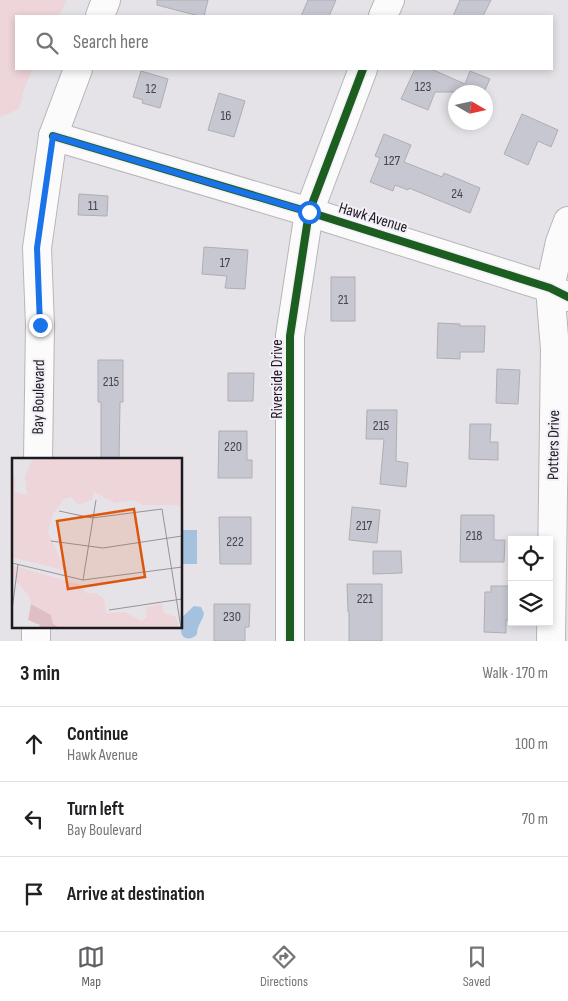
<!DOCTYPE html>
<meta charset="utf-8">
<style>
body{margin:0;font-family:"Sofia Sans Condensed",sans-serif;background:#f6f6f6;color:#202124}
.controls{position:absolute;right:15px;bottom:15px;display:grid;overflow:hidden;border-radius:0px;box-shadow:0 2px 8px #0003}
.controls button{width:45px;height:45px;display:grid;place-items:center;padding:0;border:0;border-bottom:1px solid #e0e0e0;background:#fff;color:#202124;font:25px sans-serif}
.compass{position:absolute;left:448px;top:85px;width:45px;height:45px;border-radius:50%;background:#fff;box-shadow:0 2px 8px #0003;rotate:99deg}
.stop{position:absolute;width:15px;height:15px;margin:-11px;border:4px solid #1a73e8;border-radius:50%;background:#fff}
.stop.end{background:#1a73e8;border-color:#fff;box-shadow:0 1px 5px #0008}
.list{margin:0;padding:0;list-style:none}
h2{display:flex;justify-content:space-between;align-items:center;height:65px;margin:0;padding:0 20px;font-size:21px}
h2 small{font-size:16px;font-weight:400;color:#757577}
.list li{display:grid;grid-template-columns:32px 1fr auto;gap:15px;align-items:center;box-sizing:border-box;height:75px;padding:0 20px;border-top:1px solid #e0e0e0}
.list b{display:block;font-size:19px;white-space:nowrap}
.list p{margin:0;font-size:16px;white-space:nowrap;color:#757577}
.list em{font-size:16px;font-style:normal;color:#757577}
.icon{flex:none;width:28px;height:28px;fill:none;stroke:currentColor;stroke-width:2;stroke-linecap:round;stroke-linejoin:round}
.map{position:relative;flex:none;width:568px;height:641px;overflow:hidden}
.search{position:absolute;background:#fff;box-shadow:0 2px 8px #0003;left:15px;right:15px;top:15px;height:55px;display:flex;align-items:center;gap:12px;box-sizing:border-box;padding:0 18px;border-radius:0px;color:#757577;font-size:19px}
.sheet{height:290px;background:#fff}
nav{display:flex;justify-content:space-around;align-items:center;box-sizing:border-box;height:70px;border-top:1px solid #e0e0e0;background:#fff;font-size:14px;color:#757577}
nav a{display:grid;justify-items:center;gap:2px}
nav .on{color:#636065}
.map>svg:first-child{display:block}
.green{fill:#edd5d9}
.water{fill:#a4c2dd}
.building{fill:#c7c7d2;stroke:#aeaeb2}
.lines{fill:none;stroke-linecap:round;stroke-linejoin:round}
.minor-casing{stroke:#b7b5b9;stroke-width:30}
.minor{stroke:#fbfbfc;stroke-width:28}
.cycleway-casing{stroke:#f3eef8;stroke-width:11}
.cycleway{stroke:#1b5e20;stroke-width:8}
.route{stroke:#1a73e8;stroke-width:6}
.labels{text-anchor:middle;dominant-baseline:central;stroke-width:4;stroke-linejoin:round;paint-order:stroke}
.number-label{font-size:14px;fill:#47454b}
.street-label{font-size:16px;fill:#1c1a1e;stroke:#f3eef8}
.inset-road{fill:none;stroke:#959397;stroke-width:1}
.view{fill:#de560d;fill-opacity:0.15;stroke:#de560d;stroke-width:2.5}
.inset-edge{fill:none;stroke:#1c1a1e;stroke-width:2.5}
</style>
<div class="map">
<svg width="568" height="641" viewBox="0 0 568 641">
<rect width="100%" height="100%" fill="#e6e3e8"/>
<!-- green -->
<path class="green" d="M0 0H67L59 16H16V69H33L25 86 19 109 0 117Z"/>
<!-- water -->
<g class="water">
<rect x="181" y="530" width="16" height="34"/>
<path d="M194 606 201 607 204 613C203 621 197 625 197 634 193 640 182 641 181 631 180 627 182 622 181 618Z"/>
</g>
<!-- building -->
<g class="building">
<path d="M157 0H208L204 16H199L157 5Z"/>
<path d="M308 0H336L329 16H301Z"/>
<path d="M460 0H491L483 16H453Z"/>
<path d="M415 69H431L465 84 470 71 490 79 484 92H486H435L428 110 401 99Z"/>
<path d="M141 71 168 79 160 108 142 103 143 100 133 97Z"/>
<path d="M219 93 245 101 234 137 208 130Z"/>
<path d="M522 114 558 130 551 147 538 141 528 165 504 154Z"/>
<path d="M384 134 411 145 404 162 442 177 444 173 480 188 470 213 409 188 408 190 395 185 393 191 370 182 380 158 375 156Z"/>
<path d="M79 194 108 196 107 216 78 215Z"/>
<path d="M204 247 248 250 245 289 225 288 227 276 202 274Z"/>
<rect x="331" y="277" width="24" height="44"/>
<path d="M438 323 460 324V326H485L484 352H460V359L437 358Z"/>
<path d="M98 360H123V402H120L119 460H101V402H98Z"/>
<path d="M497 369 520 370 518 404 496 403Z"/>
<path d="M228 373H254L253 401H228Z"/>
<path d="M367 410H397L396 461 408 463 406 487 380 484 384 439H366Z"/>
<path d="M470 424H491L490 442H498V460L469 459Z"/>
<path d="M219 431H247V460H252V478H218Z"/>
<path d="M352 507 380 510 377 543 349 540Z"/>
<path d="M461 515H494V540H505L504 562H460Z"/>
<path d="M219 517H251V564H220Z"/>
<path d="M373 551H401L402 573 373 574Z"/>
<path d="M347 584H382V641H349V612H348Z"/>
<path d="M491 586H512V620H506V633L484 632 485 592H491Z"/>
<path d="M214 604H250L249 627H245V641H214Z"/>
</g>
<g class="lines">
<defs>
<g id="minor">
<path d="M100 16 106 0"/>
<path d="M383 16 390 0"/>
<path d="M53 136 309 212 550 288 568 297"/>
<path d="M38 460 40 325 37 248 53 136 78 69"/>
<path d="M36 641V627"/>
<path d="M290 641V336L309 212 363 69"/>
<path d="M551 641 555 349 550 288 560 242 568 221"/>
</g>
</defs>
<!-- minor casing -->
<use href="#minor" class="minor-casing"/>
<!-- minor -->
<use href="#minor" class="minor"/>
<defs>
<g id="cycleway">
<path d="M53 136 309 212 550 288 568 297"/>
<path d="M290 641V336L309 212 363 69"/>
</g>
</defs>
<!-- cycleway casing -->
<use href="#cycleway" class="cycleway-casing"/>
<!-- cycleway -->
<use href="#cycleway" class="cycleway"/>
</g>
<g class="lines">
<!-- route -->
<path class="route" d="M40 325 37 248 53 136 309 212"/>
</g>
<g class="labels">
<!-- number labels -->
<g class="number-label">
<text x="423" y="86">123</text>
<text x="151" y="88">12</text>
<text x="226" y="115">16</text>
<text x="392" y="160">127</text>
<text x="457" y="193">24</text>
<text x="93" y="205">11</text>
<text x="225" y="262">17</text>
<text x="343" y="299">21</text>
<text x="111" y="381">215</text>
<text x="381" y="425">215</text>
<text x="233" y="446">220</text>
<text x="364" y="525">217</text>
<text x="474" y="535">218</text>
<text x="235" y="541">222</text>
<text x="365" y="598">221</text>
<text x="232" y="616">230</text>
</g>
<!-- street labels -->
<g class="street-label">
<text transform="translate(373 218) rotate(17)">Hawk Avenue</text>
<text transform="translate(277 379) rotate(-90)">Riverside Drive</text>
<text transform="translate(39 397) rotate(-89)">Bay Boulevard</text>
<text transform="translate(554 445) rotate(-89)">Potters Drive</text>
</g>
</g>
<!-- overview -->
<g transform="translate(12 458)">
<rect width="170" height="170" fill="#e6e3e8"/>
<path d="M21 0H170V52L167 47H130L123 42 103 45 82 34 80 42 66 47 59 39 52 41 41 56 36 74 54 113 0 99V17H3V34L15 37 13 19ZM0 107 69 127 74 135H84L92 141 94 155 112 154 130 163 135 159 134 149 150 146 152 155 164 159 167 170H48L41 166 39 157 19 146 17 138 0 119Z" fill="#edd5d9"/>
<path d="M19 146 39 157 41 166 48 170H27L28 167 16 162Z" fill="#e0bfc4"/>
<path class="inset-road" d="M47 53 80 60 150 51 169 170M39 83 91 90 170 78M0 105 71 122 170 109M71 122 84 42M0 152 6 106M97 152 170 141"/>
<path class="view" d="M122 51 133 119 56 131 45 63Z"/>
<rect width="170" height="170" class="inset-edge"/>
</g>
</svg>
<div class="controls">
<button><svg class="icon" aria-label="locate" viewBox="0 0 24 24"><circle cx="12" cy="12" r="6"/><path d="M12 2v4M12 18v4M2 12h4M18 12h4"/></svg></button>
<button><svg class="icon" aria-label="layers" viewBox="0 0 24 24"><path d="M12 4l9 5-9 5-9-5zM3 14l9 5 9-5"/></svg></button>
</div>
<svg class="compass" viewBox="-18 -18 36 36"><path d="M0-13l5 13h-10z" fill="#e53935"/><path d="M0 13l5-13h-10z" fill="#757577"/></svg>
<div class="stop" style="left:309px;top:212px"></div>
<div class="stop end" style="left:40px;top:325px"></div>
<div class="search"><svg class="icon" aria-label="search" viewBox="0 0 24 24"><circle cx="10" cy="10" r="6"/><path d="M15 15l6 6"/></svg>Search here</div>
</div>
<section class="sheet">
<h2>3 min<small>Walk · 170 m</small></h2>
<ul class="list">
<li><svg class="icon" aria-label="ahead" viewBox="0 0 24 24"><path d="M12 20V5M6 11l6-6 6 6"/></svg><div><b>Continue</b><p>Hawk Avenue</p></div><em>100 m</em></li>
<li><svg class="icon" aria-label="left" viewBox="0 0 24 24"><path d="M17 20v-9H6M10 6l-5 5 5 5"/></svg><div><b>Turn left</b><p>Bay Boulevard</p></div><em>70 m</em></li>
<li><svg class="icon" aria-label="arrive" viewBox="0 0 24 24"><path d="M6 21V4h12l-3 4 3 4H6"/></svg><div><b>Arrive at destination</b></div></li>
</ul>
</section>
<nav>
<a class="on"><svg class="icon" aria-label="map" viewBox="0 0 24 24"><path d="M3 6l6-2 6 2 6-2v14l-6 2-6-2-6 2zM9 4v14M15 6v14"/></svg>Map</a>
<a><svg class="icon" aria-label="directions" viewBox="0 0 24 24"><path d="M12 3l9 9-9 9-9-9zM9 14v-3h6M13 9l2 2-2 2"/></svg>Directions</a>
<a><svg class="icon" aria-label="saved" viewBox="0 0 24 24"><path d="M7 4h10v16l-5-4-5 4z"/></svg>Saved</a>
</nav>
